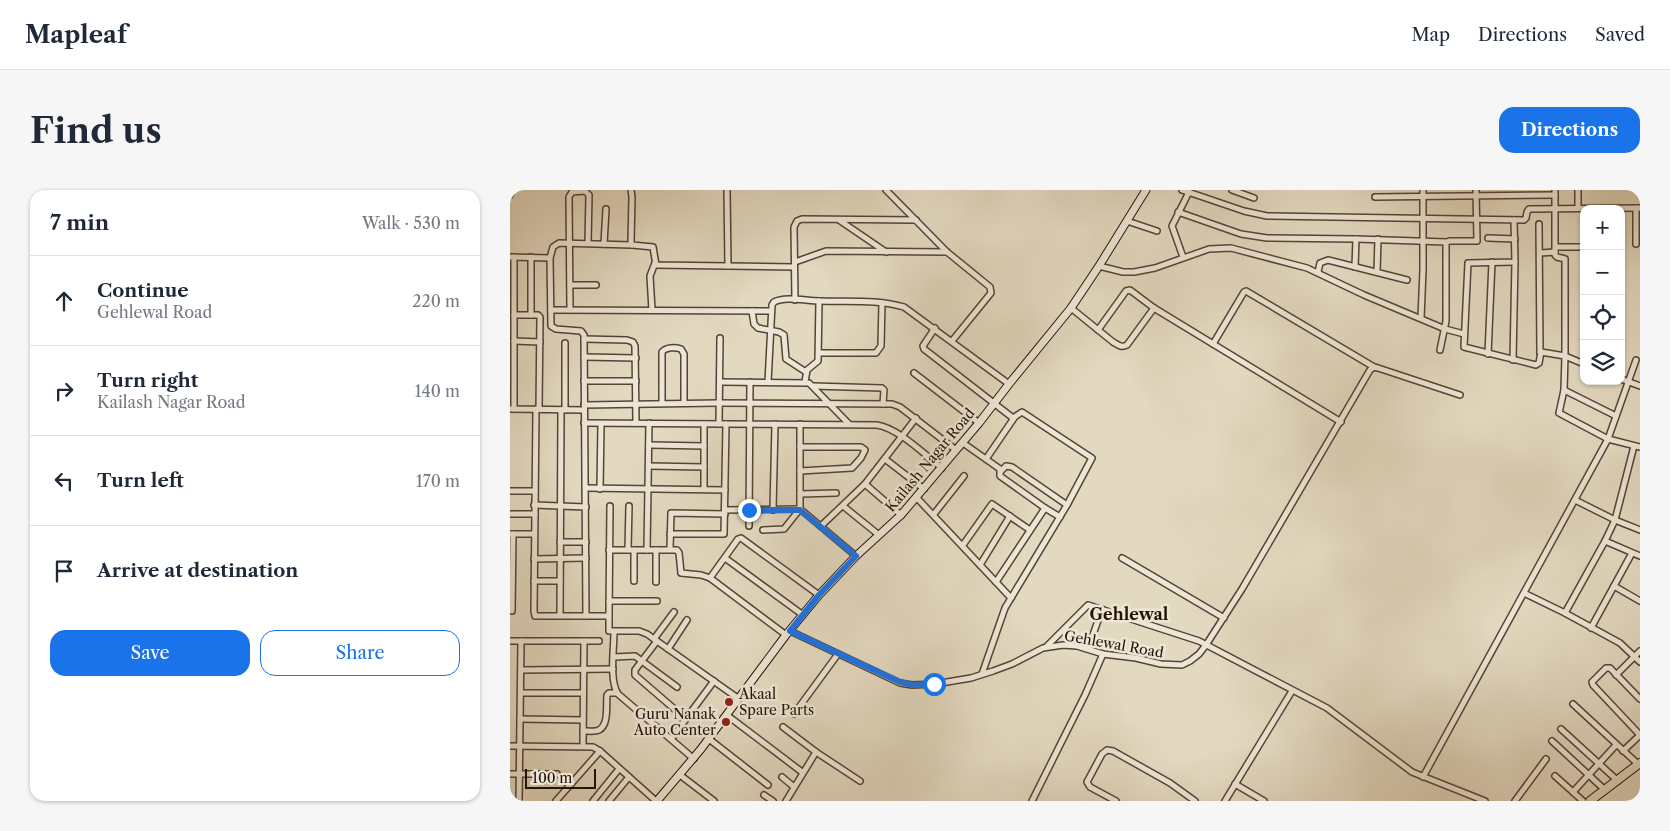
<!DOCTYPE html>
<meta charset="utf-8">
<style>
body{margin:0;font-family:"Libre Caslon Text",serif;background:#f6f6f7;color:#1f2937}
.controls{position:absolute;right:15px;top:15px;display:grid;overflow:hidden;border-radius:10px;box-shadow:0 1px 4px #0004}
.controls button{width:45px;height:45px;display:grid;place-items:center;padding:0;border:0;border-bottom:1px solid #e0e1e3;background:#fff;color:#1f2937;font:25px sans-serif}
.scale{position:absolute;left:15px;bottom:12px;width:71px;box-sizing:border-box;padding-left:5px;border:2px solid #261306;border-top:0;font-size:14px;line-height:18px;white-space:nowrap;color:#261306;-webkit-text-stroke:4px #ede6d6;paint-order:stroke}
.stop{position:absolute;width:15px;height:15px;margin:-11px;border:4px solid #1a73e8;border-radius:50%;background:#fff}
.stop.end{background:#1a73e8;border-color:#fff;box-shadow:0 1px 5px #0008}
.list{margin:0;padding:0;list-style:none}
h2{display:flex;justify-content:space-between;align-items:center;height:65px;margin:0;padding:0 20px;font-size:21px}
h2 small{font-size:16px;font-weight:400;color:#747a83}
.list li{display:grid;grid-template-columns:32px 1fr auto;gap:15px;align-items:center;box-sizing:border-box;height:90px;padding:0 20px;border-top:1px solid #e0e1e3}
.list b{display:block;font-size:19px;white-space:nowrap}
.list p{margin:0;font-size:16px;white-space:nowrap;color:#747a83}
.list em{font-size:16px;font-style:normal;color:#747a83}
.actions{display:flex;gap:10px;padding:15px 20px}
.actions a{flex:1;padding:11px 0;border:1px solid #1a73e8;border-radius:15px;text-align:center;font-size:18px;color:#1a73e8}
.actions .main{background:#1a73e8;color:#fff}
.icon{flex:none;width:28px;height:28px;fill:none;stroke:currentColor;stroke-width:2;stroke-linecap:round;stroke-linejoin:round}
.map{position:relative;flex:none;width:1130px;height:611px;overflow:hidden;border-radius:15px}
header{display:flex;align-items:center;gap:30px;box-sizing:border-box;height:70px;padding:0 25px;background:#fff;border-bottom:1px solid #e0e1e3}
header strong{font-size:24px}
nav{display:flex;gap:28px;margin-inline-start:auto;font-size:18px}
.intro{display:flex;align-items:center;justify-content:space-between;box-sizing:border-box;height:120px;padding:0 30px}
h1{margin:0;font-size:35px}
.button{padding:12px 22px;border-radius:15px;background:#1a73e8;color:#fff;font-size:18px;font-weight:700}
main{display:flex;gap:30px;padding:0 30px}
aside{flex:1;background:#fff;border-radius:15px;box-shadow:0 1px 4px #0004}
.map>svg:first-child{display:block}
.lines{fill:none;stroke-linecap:round;stroke-linejoin:round}
.street-casing{stroke:#554434;stroke-width:8}
.secondary-casing{stroke:#261306;stroke-width:9}
.primary-casing{stroke:#261306;stroke-width:10}
.street{stroke:#ede6d6;stroke-width:5}
.secondary{stroke:#ede6d6;stroke-width:7}
.primary{stroke:#e3d9c0;stroke-width:8}
.route{stroke:#1a73e8;stroke-width:6}
.poi-dot{fill:#8f2418;stroke:#ede6d6;stroke-width:2}
.labels{text-anchor:middle;dominant-baseline:central;stroke-width:5;stroke-linejoin:round;paint-order:stroke}
.street-label{font-size:14px;fill:#261306;stroke:#ede6d6}
.poi-label{font-size:14px;fill:#261306;stroke:#ede6d6;text-anchor:start}
.quarter-label{font-size:16px;font-weight:bold;fill:#261306;stroke:#ede6d6}
</style>
<header>
<strong>Mapleaf</strong>
<nav><a>Map</a><a>Directions</a><a>Saved</a></nav>
</header>
<div class="intro"><h1>Find us</h1><a class="button">Directions</a></div>
<main>
<aside>
<h2>7 min<small>Walk · 530 m</small></h2>
<ul class="list">
<li><svg class="icon" aria-label="ahead" viewBox="0 0 24 24"><path d="M12 20V5M6 11l6-6 6 6"/></svg><div><b>Continue</b><p>Gehlewal Road</p></div><em>220 m</em></li>
<li><svg class="icon" aria-label="right" viewBox="0 0 24 24"><path d="M7 20v-9h11M14 6l5 5-5 5"/></svg><div><b>Turn right</b><p>Kailash Nagar Road</p></div><em>140 m</em></li>
<li><svg class="icon" aria-label="left" viewBox="0 0 24 24"><path d="M17 20v-9H6M10 6l-5 5 5 5"/></svg><div><b>Turn left</b></div><em>170 m</em></li>
<li><svg class="icon" aria-label="arrive" viewBox="0 0 24 24"><path d="M6 21V4h12l-3 4 3 4H6"/></svg><div><b>Arrive at destination</b></div></li>
</ul>
<div class="actions"><a class="main">Save</a><a>Share</a></div>
</aside>
<div class="map">
<svg width="1130" height="611" viewBox="0 0 1130 611">
<rect width="100%" height="100%" fill="#e3d9c0"/>
<filter id="stains"><feTurbulence type="fractalNoise" baseFrequency=".004" numOctaves="4"/><feColorMatrix values="0 0 0 0 .2 0 0 0 0 .09 0 0 0 0 .02 0 0 0 .5 -.17"/></filter>
<radialGradient id="worn" r=".72"><stop offset=".6" stop-color="#630" stop-opacity="0"/><stop offset="1" stop-color="#630" stop-opacity=".3"/></radialGradient>
<g class="lines">
<defs>
<g id="street">
<path d="M121 0 122 7 121 52 122 55 143 57 146 75 284 77"/>
<path d="M217 0 218 76"/>
<path d="M376 0 437 62 480 97 481 103 442 151"/>
<path d="M672 0 734 21 757 26 1014 30 1016 28 1017 22 1019 19 1130 18"/>
<path d="M722 0 744 8"/>
<path d="M1045 0V65L1047 67 1055 69V166L1074 174"/>
<path d="M1068 0V18"/>
<path d="M0 5 2 0"/>
<path d="M865 7 1045 5"/>
<path d="M668 22 731 44 757 48 846 49 937 52"/>
<path d="M329 30 376 62"/>
<path d="M1004 30 1005 72 958 73 954 157 1026 175 1029 173 1031 162 1055 166 1054 200 1049 223 1098 249 1130 257"/>
<path d="M617 31 647 41"/>
<path d="M1029 34 1030 163"/>
<path d="M978 48 1005 49"/>
<path d="M94 54 96 19"/>
<path d="M1126 54V18"/>
<path d="M1046 57H1074"/>
<path d="M1030 63 1045 62"/>
<path d="M0 67 40 68"/>
<path d="M673 67 662 36 679 2"/>
<path d="M285 72 316 61 437 62"/>
<path d="M589 76 613 82H624L645 78 699 59 721 58 797 78 854 105 935 139 954 144"/>
<path d="M845 77 846 49"/>
<path d="M808 82 810 73 818 70 897 90"/>
<path d="M867 82 868 49"/>
<path d="M60 95H86"/>
<path d="M285 110 284 37 287 31 292 29 406 30"/>
<path d="M561 118 603 152C608 155 611 158 617 155L644 118"/>
<path d="M60 119 59 7 62 2 75 1 79 5 78 53"/>
<path d="M41 120 261 121"/>
<path d="M142 120 140 86 145 73"/>
<path d="M242 121 244 134 248 138 269 142 274 145 276 169 296 182"/>
<path d="M4 125H28L30 127 29 219"/>
<path d="M21 125V67"/>
<path d="M911 128 913 80V0"/>
<path d="M425 138 413 156 414 159 503 228 512 222 582 268 557 315 495 418 472 484"/>
<path d="M588 140 616 101 620 100 644 118 831 232"/>
<path d="M74 149 117 150 123 152 125 156 126 233"/>
<path d="M4 151 30 152"/>
<path d="M55 153V220"/>
<path d="M703 154 734 102 736 101 864 177"/>
<path d="M930 160 936 131V53L939 51H967L966 0"/>
<path d="M309 163H366L371 156 372 113"/>
<path d="M978 164 982 72"/>
<path d="M74 167 126 168"/>
<path d="M1003 170 1005 72"/>
<path d="M404 183 469 233"/>
<path d="M1111 189 1130 196"/>
<path d="M74 191H126"/>
<path d="M210 192 299 193 339 234"/>
<path d="M258 192 262 115 264 112C276 106 296 111 310 111 338 112 368 109 394 117L499 194"/>
<path d="M295 192 297 180 308 171 309 111"/>
<path d="M303 196 372 198 374 200 373 214"/>
<path d="M1054 200 1106 226"/>
<path d="M152 213V162C156 157 165 157 171 159L174 164V213"/>
<path d="M74 215 209 213 382 214 390 217 446 260"/>
<path d="M0 219 74 220"/>
<path d="M4 219V67"/>
<path d="M26 219 24 421 25 426H99V441H129L137 444 229 509"/>
<path d="M74 233 367 235C388 238 415 265 432 278"/>
<path d="M209 234 210 148"/>
<path d="M453 253 490 279V286L535 318 550 327"/>
<path d="M139 255 194 256"/>
<path d="M290 257H351L355 260 351 268 342 278 290 281"/>
<path d="M375 269 414 299"/>
<path d="M476 269 504 228"/>
<path d="M139 276 194 277"/>
<path d="M491 281 496 276 502 277 557 315"/>
<path d="M355 294 391 325"/>
<path d="M76 298 215 300"/>
<path d="M90 299 91 234"/>
<path d="M194 299V234"/>
<path d="M0 301H25"/>
<path d="M290 304 326 303"/>
<path d="M407 308 501 408"/>
<path d="M1065 310 1105 330 1130 340"/>
<path d="M24 315 76 317"/>
<path d="M333 316 369 345"/>
<path d="M215 320 290 319 346 366"/>
<path d="M263 320 265 234"/>
<path d="M0 324H25"/>
<path d="M424 324 454 286"/>
<path d="M239 336 240 192"/>
<path d="M311 336 355 294 406 228"/>
<path d="M253 340 274 339 290 319V234"/>
<path d="M0 344H24"/>
<path d="M160 344H214L216 234"/>
<path d="M1095 351 1105 330 1124 256"/>
<path d="M50 352H76"/>
<path d="M453 355 482 314 520 340"/>
<path d="M160 359 161 323 215 324"/>
<path d="M99 360H167L169 363 171 383 191 385 200 388 276 445"/>
<path d="M118 360 119 316"/>
<path d="M137 360 139 233"/>
<path d="M146 360V392"/>
<path d="M215 368 293 425"/>
<path d="M612 368 714 428"/>
<path d="M24 369 76 368"/>
<path d="M470 375 500 326"/>
<path d="M200 388 228 349 231 348 309 405"/>
<path d="M24 391H50"/>
<path d="M124 391V360"/>
<path d="M486 392 535 318"/>
<path d="M1104 396 1130 411"/>
<path d="M1014 403 1055 423 1095 351 1130 366"/>
<path d="M99 411H147"/>
<path d="M2 421 3 344"/>
<path d="M1055 423 1110 453 1130 472"/>
<path d="M50 426 51 220"/>
<path d="M76 426 74 145 71 141 46 139 41 136 40 68 43 57 49 53 122 55"/>
<path d="M99 426 100 316"/>
<path d="M1081 438 1122 363"/>
<path d="M280 441 390 493 402 495 425 494 461 488 483 481 502 474 533 458 553 455 567 456 593 464 626 468 651 474 672 475 680 471 689 464 696 455 732 399 860 180 864 177 868 178 950 205"/>
<path d="M104 442C104 458 99 491 108 504L184 569"/>
<path d="M144 449 164 422"/>
<path d="M0 451H89"/>
<path d="M147 451 125 480V485L176 529"/>
<path d="M537 456 578 415 689 451 817 518 902 582 975 611"/>
<path d="M158 459 177 430"/>
<path d="M578 459 592 419"/>
<path d="M104 467 125 466 167 497"/>
<path d="M11 480 103 479"/>
<path d="M1106 485 1130 461"/>
<path d="M11 503H73"/>
<path d="M1130 509 1100 478H1096L1082 492 1083 495 1130 545"/>
<path d="M1063 514 1128 574"/>
<path d="M284 524 328 464"/>
<path d="M218 526 292 582"/>
<path d="M10 529 73 530"/>
<path d="M273 537 306 562 350 591"/>
<path d="M1051 539 1108 591"/>
<path d="M73 541C78 541 85 542 89 540 99 535 96 515 97 505L99 503H107"/>
<path d="M161 549 204 491"/>
<path d="M199 549 258 595"/>
<path d="M1042 551 1095 600"/>
<path d="M0 556 83 557 90 561 146 611"/>
<path d="M73 556 74 451"/>
<path d="M1113 561 1130 545"/>
<path d="M0 584H47"/>
<path d="M170 585 204 611"/>
<path d="M1045 586 1073 611"/>
<path d="M272 587 284 597"/>
<path d="M913 587 1098 249 1126 170"/>
<path d="M725 594 754 611"/>
<path d="M1063 602 1106 555"/>
<path d="M254 605 263 611"/>
<path d="M9 611 11 451"/>
<path d="M46 611 90 561"/>
<path d="M83 611 109 579"/>
<path d="M99 611 119 587"/>
<path d="M276 611 306 562"/>
<path d="M522 611 575 505 593 464"/>
<path d="M606 611 580 597 577 592 592 564 597 560 603 561 660 593 685 611"/>
<path d="M715 611 782 501"/>
<path d="M1005 611 1036 569"/>
</g>
<path id="secondary" d="M147 611 191 559 276 445 309 405 346 366 391 325 469 233 499 194 561 118 589 76 636 0"/>
<path id="primary" d="M1080 611 1130 573"/>
</defs>
<!-- street casing -->
<use href="#street" class="street-casing"/>
<!-- secondary casing -->
<use href="#secondary" class="secondary-casing"/>
<!-- primary casing -->
<use href="#primary" class="primary-casing"/>
<!-- street -->
<use href="#street" class="street"/>
<!-- secondary -->
<use href="#secondary" class="secondary"/>
<!-- primary -->
<use href="#primary" class="primary"/>
</g>
<g class="lines">
<!-- route -->
<path class="route" d="M239 320H290L346 366 309 405 280 441 390 492 402 495 424 494"/>
</g>
<!-- markers -->
<g class="poi-dot">
<circle cx="219" cy="512" r="5"/>
<circle cx="216" cy="532" r="5"/>
</g>
<g class="labels">
<!-- street labels -->
<g class="street-label">
<text transform="translate(420 270) rotate(-50)">Kailash Nagar Road</text>
<text transform="translate(604 454) rotate(10)">Gehlewal Road</text>
</g>
<!-- poi labels -->
<g class="poi-label">
<text x="229" y="504">Akaal<tspan x="229" dy="16">Spare Parts</tspan></text>
<text x="206" y="524" text-anchor="end">Guru Nanak<tspan x="206" dy="16">Auto Center</tspan></text>
</g>
<!-- quarter labels -->
<g class="quarter-label">
<text x="619" y="424">Gehlewal</text>
</g>
</g>
<rect width="100%" height="100%" filter="url(#stains)"/>
<rect width="100%" height="100%" fill="url(#worn)"/>
</svg>
<div class="controls">
<button>+</button>
<button>−</button>
<button><svg class="icon" aria-label="locate" viewBox="0 0 24 24"><circle cx="12" cy="12" r="6"/><path d="M12 2v4M12 18v4M2 12h4M18 12h4"/></svg></button>
<button><svg class="icon" aria-label="layers" viewBox="0 0 24 24"><path d="M12 4l9 5-9 5-9-5zM3 14l9 5 9-5"/></svg></button>
</div>
<div class="scale">100 m</div>
<div class="stop" style="left:424px;top:494px"></div>
<div class="stop end" style="left:239px;top:320px"></div>
</div>
</main>
